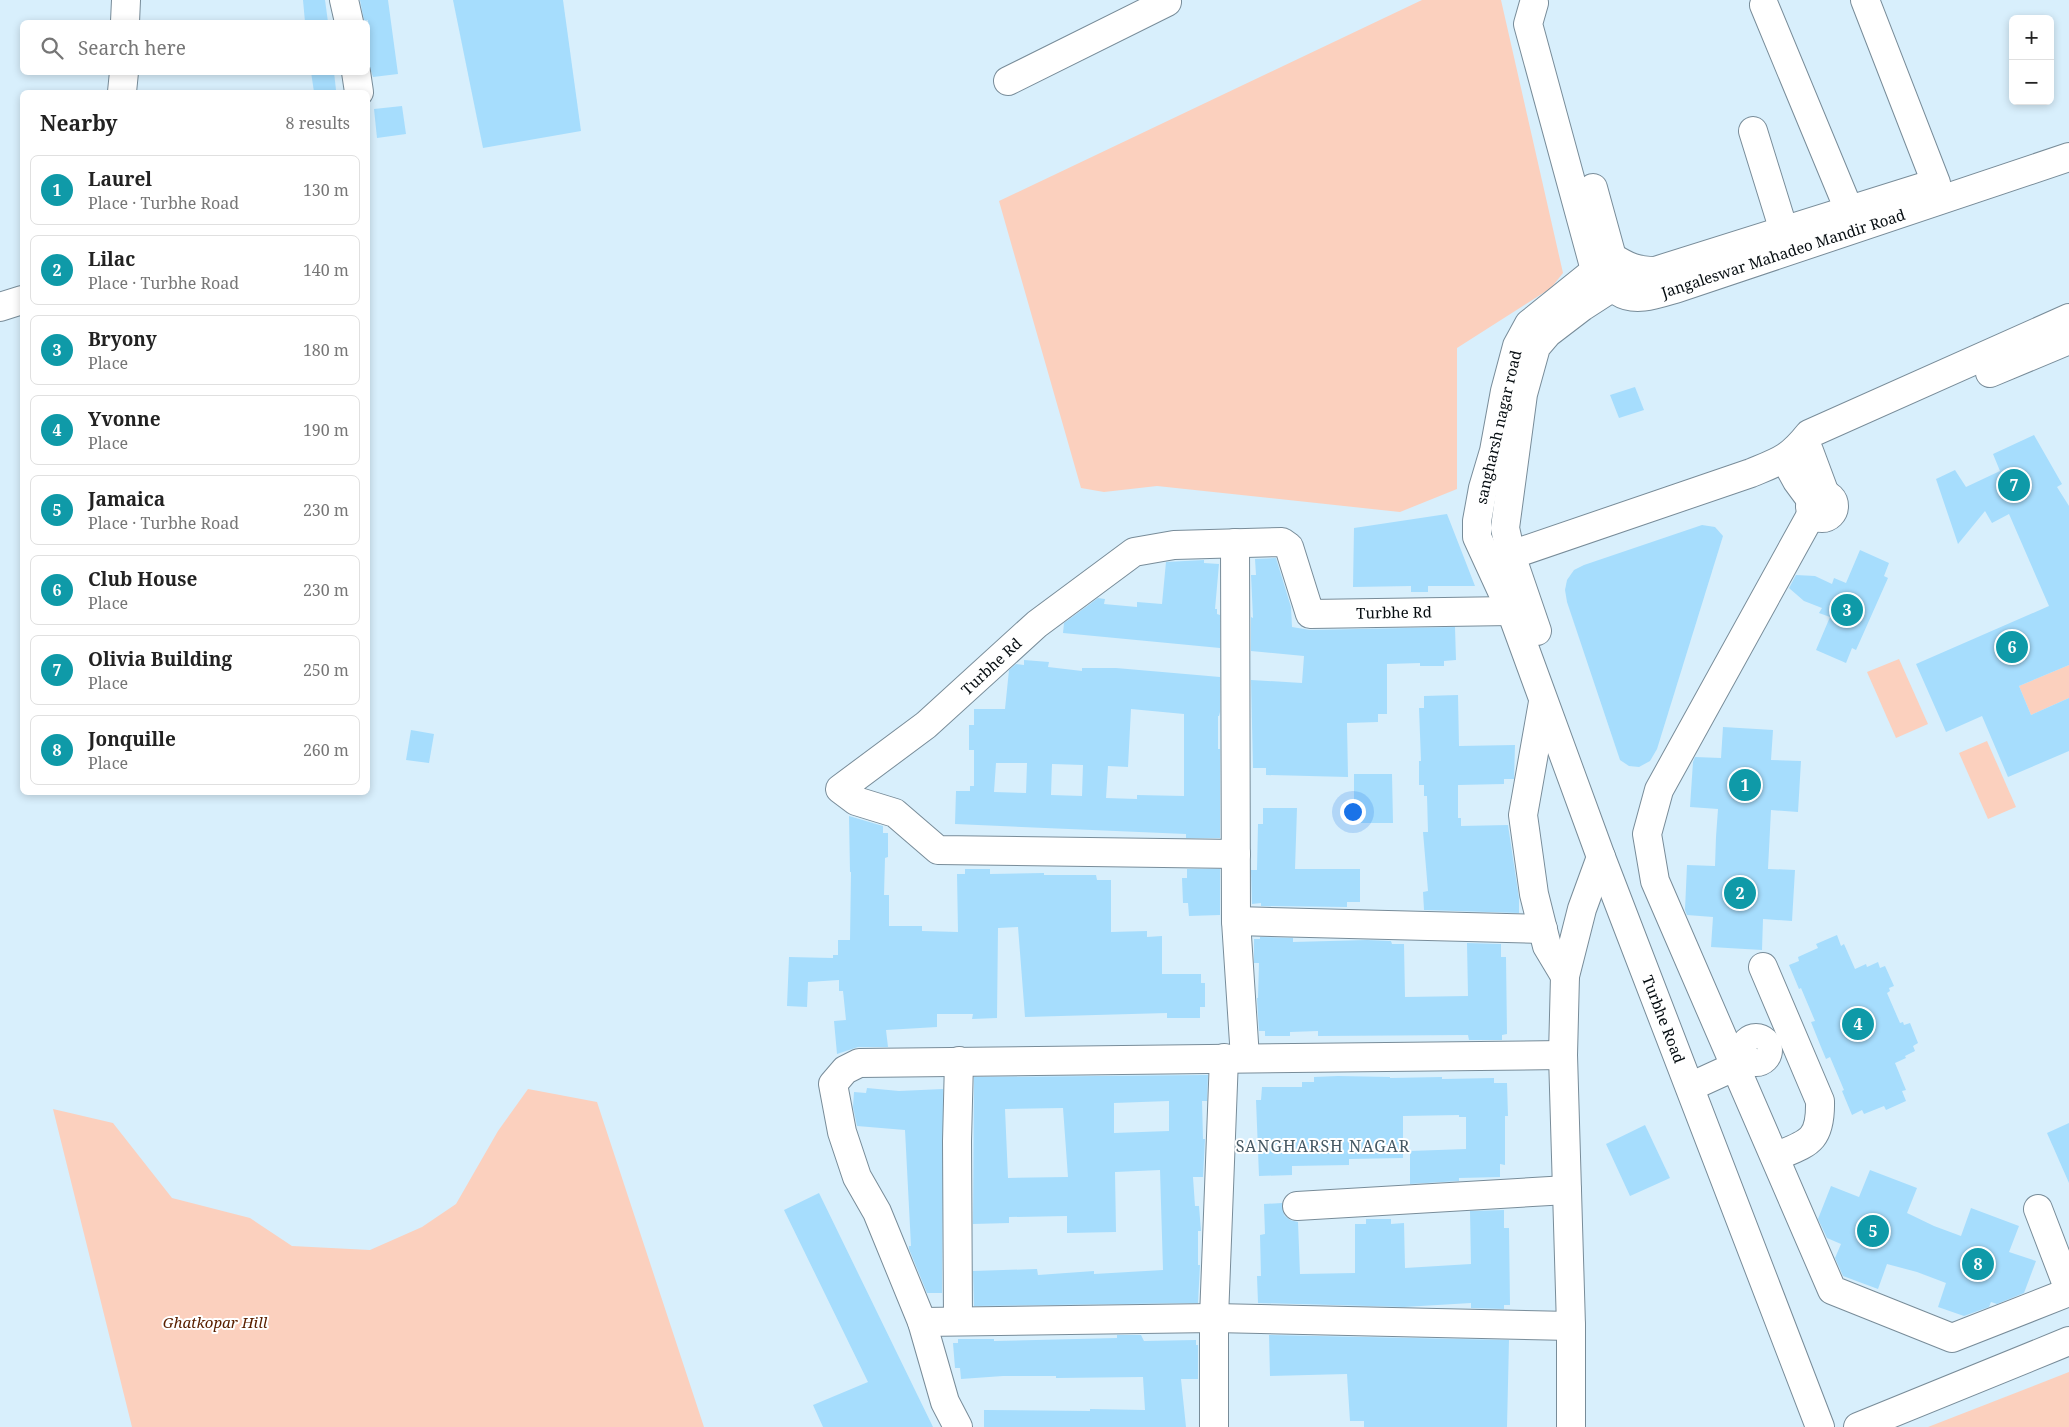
<!DOCTYPE html>
<meta charset="utf-8">
<style>
body{margin:0;font-family:"Noto Serif",serif;background:#f6f6f6;color:#222}
.controls{position:absolute;right:15px;top:15px;display:grid;overflow:hidden;border-radius:8px;box-shadow:0 2px 8px #0003}
.controls button{width:45px;height:45px;display:grid;place-items:center;padding:0;border:0;border-bottom:1px solid #e0e0e0;background:#fff;color:#222;font:25px sans-serif}
.you{position:absolute;left:1352px;top:811px;width:18px;height:18px;margin:-12px;border:4px solid #fff;border-radius:50%;background:#1a73e8;box-shadow:0 0 0 8px #1a73e833}
.badge{display:grid;place-items:center;width:32px;height:32px;border-radius:50%;background:#8b4421;color:#fff;font-size:16px;font-weight:700}
.pin{position:absolute;translate:-50% -50%;border:2px solid #fff;box-shadow:0 1px 5px #0006}
.list{margin:0;padding:0;list-style:none}
h2{display:flex;justify-content:space-between;align-items:center;height:65px;margin:0;padding:0 20px;font-size:21px}
h2 small{font-size:16px;font-weight:400;color:#767676}
.list li{display:grid;grid-template-columns:32px 1fr auto;gap:15px;align-items:center;box-sizing:border-box;height:70px;margin:0 10px 10px;padding:0 10px;border:1px solid #e0e0e0;border-radius:8px}
.list b{display:block;font-size:19px;white-space:nowrap}
.list p{margin:0;font-size:16px;white-space:nowrap;color:#767676}
.list em{font-size:16px;font-style:normal;color:#767676}
.icon{flex:none;width:28px;height:28px;fill:none;stroke:currentColor;stroke-width:2;stroke-linecap:round;stroke-linejoin:round}
.map{position:relative;flex:none;width:2069px;height:1427px;overflow:hidden}
.search{position:absolute;background:#fff;box-shadow:0 2px 8px #0003;left:20px;top:20px;width:350px;height:55px;display:flex;align-items:center;gap:12px;box-sizing:border-box;padding:0 18px;border-radius:8px;color:#767676;font-size:19px}
.panel{position:absolute;background:#fff;box-shadow:0 2px 8px #0003;left:20px;top:90px;width:350px;height:705px;border-radius:8px}
.map>svg:first-child{display:block}
.green{fill:#fbd0be}
.building{fill:#a6ddfd;fill-rule:evenodd}
.lines{fill:none;stroke-linecap:round;stroke-linejoin:round}
.minor-casing{stroke:#788c99;stroke-width:30}
.major-casing{stroke:#788c99;stroke-width:30}
.minor{stroke:#fff;stroke-width:28}
.major{stroke:#fff;stroke-width:28}
.labels{text-anchor:middle;dominant-baseline:central;stroke-width:4;stroke-linejoin:round;paint-order:stroke}
.street-label{font-size:15px;fill:#060d11;stroke:#fff}
.park-label{font-size:15px;font-style:italic;fill:#5a2000;stroke:#fff}
.neighbourhood-label{font-size:16px;letter-spacing:1px;fill:#455863;stroke:#fff}
</style>
<div class="map">
<svg width="2069" height="1427" viewBox="0 0 2069 1427">
<rect width="100%" height="100%" fill="#d8effc"/>
<!-- green -->
<g class="green">
<path d="M1422 0H1501L1563 273 1551 288 1457 348V489L1400 512 1157 486 1104 492 1081 488 999 201Z"/>
<path d="M1899 659 1928 724 1896 738 1867 672Z"/>
<path d="M2069 665V698L2031 715 2019 686Z"/>
<path d="M1987 741 2016 807 1988 819 1959 753Z"/>
<path d="M528 1089 597 1102 704 1427H132L53 1109 113 1123 172 1198 250 1218 292 1246 370 1250 422 1227 456 1204 498 1131Z"/>
<path d="M2069 1372V1427H1928Z"/>
</g>
<!-- building -->
<g class="building">
<path d="M303 0H325L328 22H305Z"/>
<path d="M360 0H388L398 74 373 77 368 62V20L364 21Z"/>
<path d="M453 0H563L581 131 483 148Z"/>
<path d="M311 72H334L336 90 314 92Z"/>
<path d="M402 106 406 134 377 138 374 109Z"/>
<path d="M1635 387 1644 410 1619 418 1610 395Z"/>
<path d="M2034 435 2062 484 2057 487 2069 506V665L2019 686 2031 715 2069 698V751L2008 777 1982 716 1946 732 1916 664 2049 606 2009 514 1992 523 1985 511 1958 544 1936 479 1955 470 1966 487 2000 471 1993 454Z"/>
<path d="M1447 514 1475 586H1428V592H1411V586L1353 587 1354 528Z"/>
<path d="M1702 525 1715 527 1723 536 1657 749 1650 761 1639 767 1629 766 1620 760 1567 602 1565 590 1567 580 1574 570 1584 565Z"/>
<path d="M1860 550 1889 563 1884 576 1888 578 1856 650 1852 648 1846 663 1816 650 1830 617 1819 613 1822 608 1804 601 1789 588 1796 575 1815 576 1832 584 1834 578 1846 583Z"/>
<path d="M1276 558 1291 607 1292 627 1310 630 1455 627 1456 660 1444 661V666H1420V663L1387 664V714H1378V722L1347 723 1348 777 1266 775V768H1253L1251 680 1302 683 1304 656 1251 651V617L1253 618 1251 575H1256L1255 559Z"/>
<path d="M1204 560V563L1219 564 1215 609H1217V614L1220 615V648L1063 633 1064 623 1098 598 1105 599 1104 604 1137 607V602L1162 604 1166 562Z"/>
<path d="M1024 660 1049 662 1048 667 1082 671V668H1116L1220 677V712L1219 716H1218V749H1220V838H1186V834L955 824 956 791H970V786H974V750H969V725H974V709H1005L1009 670 1016 664 1024 665ZM1131 709 1184 714V796L1137 795V799L1106 798 1108 766 1128 767ZM996 763H1027L1026 793 994 792ZM1052 764 1083 765 1082 796 1051 795Z"/>
<path d="M1458 695 1459 746 1515 745 1514 779H1504V784L1458 785V818H1461V826L1508 825 1519 898V913L1424 910 1423 892 1428 891 1423 832H1428L1427 796H1424V785H1419V761H1421L1419 708H1424V696Z"/>
<path d="M1723 727 1773 730 1771 760 1801 761 1798 812 1771 810 1768 869 1795 870 1792 921 1763 919 1762 950 1711 947 1713 917 1687 915 1685 910 1687 865 1715 866 1716 837 1718 809 1690 807 1693 762 1695 757 1721 758Z"/>
<path d="M411 730 434 734 429 763 406 760Z"/>
<path d="M1354 774H1392L1393 823H1359V812H1354Z"/>
<path d="M1263 808H1297L1295 869H1360V902H1347V907L1261 906V903L1252 904 1251 870H1257L1258 824H1263Z"/>
<path d="M849 816 883 826V833H888V857L885 858 884 895H889V926H922V931L958 932 957 874H965V869H990V874L1044 873V875H1096L1097 880H1111V932L1147 931V937L1162 936V974H1201V983H1205V1007H1200V1018H1167V1013L1025 1017 1018 927 998 928 997 1018 972 1019 973 1014H937V1027L886 1030 888 1047H858L837 1054 834 1021 846 1020 843 991H839V980L808 982 807 1007 787 1006 789 957 833 958V955H838V940H850L851 872H850Z"/>
<path d="M1187 869H1220V915L1189 916 1188 903H1183L1182 878H1187Z"/>
<path d="M1837 935 1841 946 1844 944 1855 969 1866 964 1867 967 1878 962 1880 968 1885 966 1894 986 1889 988 1890 991 1887 993 1900 1023 1903 1022 1904 1025 1910 1023 1918 1043 1913 1046 1915 1051 1905 1056 1906 1058 1895 1063 1906 1090 1902 1091 1906 1101 1886 1110 1884 1106 1864 1114 1862 1110 1852 1115 1842 1091 1844 1090 1830 1057 1826 1059 1821 1047 1811 1022 1815 1021 1801 988 1799 989 1789 965 1799 961 1798 957 1818 948 1816 944Z"/>
<path d="M1260 937 1293 938V942L1367 940 1391 941 1392 944H1404L1405 997 1468 996 1467 943 1501 944V957H1506L1507 1034 1502 1035V1040H1469L1468 1035 1318 1036V1031L1290 1032V1036H1265V1031H1259L1257 998H1258L1259 963H1254V939H1260Z"/>
<path d="M1208 1075 1207 1101H1202L1203 1139H1205L1203 1177H1193L1195 1206H1199L1201 1231H1198V1265H1200L1198 1303 974 1306 973 1271 1037 1269 1038 1275 1094 1271V1274L1163 1270 1160 1170 1115 1172 1116 1232 1067 1233V1216L1009 1217V1223L973 1224 974 1077ZM1169 1101V1131L1114 1133V1103ZM1063 1108 1068 1177 1008 1178 1005 1109Z"/>
<path d="M1338 1076 1390 1077V1078L1442 1077V1079L1494 1078V1083H1507L1508 1116H1505V1165L1500 1164V1177L1459 1178V1181L1410 1184V1151L1466 1149V1117H1459V1115L1403 1116V1158L1349 1159V1165L1292 1166V1175L1259 1176 1256 1100H1261L1262 1087H1302V1082H1314V1077Z"/>
<path d="M867 1088 899 1091 943 1089 942 1293H927L909 1249V1246H911L905 1130 857 1126 853 1107 854 1092 866 1093Z"/>
<path d="M2069 1123V1183L2047 1133Z"/>
<path d="M1645 1125 1670 1178 1630 1196 1606 1144Z"/>
<path d="M1870 1170 1917 1188 1907 1213 1934 1226 1961 1236 1971 1208 2019 1226 2009 1252 2036 1261 2024 1293 1997 1304 1991 1302 1989 1307 1964 1316 1938 1307 1946 1283 1917 1272 1887 1264 1878 1289 1843 1276 1835 1258 1841 1244 1827 1238 1818 1219 1831 1186 1859 1197Z"/>
<path d="M819 1193 933 1427H823L813 1405 868 1382 784 1210Z"/>
<path d="M1282 1203 1284 1215 1290 1220 1298 1222 1300 1274 1355 1273V1224H1366V1219H1391V1224L1404 1223 1405 1268 1471 1264 1470 1211 1504 1210V1228H1509L1510 1305H1504V1309L1471 1308V1303L1404 1307 1258 1303 1257 1276H1261L1260 1235 1265 1234 1264 1204Z"/>
<path d="M1117 1335H1141L1144 1341 1196 1340V1345H1198V1379H1181L1186 1427H984V1410L1090 1411V1409L1145 1410 1143 1377 1056 1378V1376H1003L961 1379 960 1368H955L953 1343H958V1339H994V1341L1117 1338Z"/>
<path d="M1269 1335 1509 1340 1507 1427H1364V1421H1350L1347 1374 1270 1376Z"/>
</g>
<g class="lines">
<defs>
<g id="minor">
<path d="M344 0 349 22"/>
<path d="M1865 0 1936 183"/>
<path d="M1764 5 1849 210"/>
<path d="M125 22 126 0"/>
<path d="M356 72 359 92"/>
<path d="M1008 81 1167 2 1166 0"/>
<path d="M122 92 124 72"/>
<path d="M1753 131 1784 231"/>
<path d="M1612 257 1529 324 1517 346 1505 391 1494 451 1483 488 1477 521V537L1511 611 1601 857 1820 1427"/>
<path d="M0 307 22 300"/>
<path d="M1990 373 2069 340"/>
<path d="M1809 451 1825 494"/>
<path d="M1785 459 1797 481 1811 500"/>
<circle cx="1822" cy="506" r="12"/>
<path d="M1812 513 1659 790 1647 834 1655 881 1832 1290 1952 1338 2069 1292"/>
<path d="M1235 543 1236 921 1245 1058"/>
<path d="M1493 559 1511 555 1751 473C1780 461 1789 459 1809 434L2069 318"/>
<path d="M1537 631 1511 555 1505 528 1523 394 1536 347 1548 333 1582 307 1633 274"/>
<path d="M1543 702 1523 815 1534 894 1547 946 1565 976"/>
<path d="M1236 854 938 850 895 813 856 801 840 789 926 725 1037 624 1134 552 1174 545 1282 542 1289 547 1310 614 1511 611"/>
<path d="M1236 921 1543 929"/>
<path d="M1763 967 1820 1101C1821 1142 1808 1143 1775 1157"/>
<circle cx="1756" cy="1050" r="12"/>
<path d="M1690 1087 1749 1060"/>
<path d="M1297 1206 1567 1190"/>
<path d="M2038 1209 2069 1290"/>
<path d="M958 1320 957 1141 959 1061"/>
<path d="M922 1322 1214 1318 1571 1326"/>
<path d="M958 1427 945 1402 922 1322 877 1212 857 1177 842 1132 833 1084 845 1070 859 1063 1563 1055"/>
<path d="M1214 1427V1318L1224 1058"/>
<path d="M1571 1427V1326L1563 1055 1565 976 1582 909 1601 857"/>
<path d="M1858 1427 2069 1341"/>
</g>
<g id="major">
<path d="M1534 3 1528 24 1595 270C1602 277 1610 286 1619 292 1636 303 1660 293 1678 288L2069 157"/>
<path d="M1593 188 1612 257C1628 267 1636 271 1655 271L1929 185"/>
</g>
</defs>
<!-- minor casing -->
<use href="#minor" class="minor-casing"/>
<!-- major casing -->
<use href="#major" class="major-casing"/>
<!-- minor -->
<use href="#minor" class="minor"/>
<!-- major -->
<use href="#major" class="major"/>
</g>
<g class="labels">
<!-- street labels -->
<g class="street-label">
<text transform="translate(1783 253) rotate(-18)">Jangaleswar Mahadeo Mandir Road</text>
<text transform="translate(1498 427) rotate(-77)">sangharsh nagar road</text>
<text transform="translate(1394 612) rotate(-1)">Turbhe Rd</text>
<text transform="translate(991 666) rotate(-43)">Turbhe Rd</text>
<text transform="translate(1664 1019) rotate(69)">Turbhe Road</text>
</g>
<!-- park labels -->
<g class="park-label">
<text x="215" y="1322">Ghatkopar Hill</text>
</g>
<!-- neighbourhood labels -->
<g class="neighbourhood-label">
<text x="1323" y="1146">SANGHARSH NAGAR</text>
</g>
</g>
</svg>
<div class="controls">
<button>+</button>
<button>−</button>
</div>
<div class="you"></div>
<div class="pin badge" style="left:1745px;top:785px;background:#0f9aa8">1</div>
<div class="pin badge" style="left:1740px;top:893px;background:#0f9aa8">2</div>
<div class="pin badge" style="left:1847px;top:610px;background:#0f9aa8">3</div>
<div class="pin badge" style="left:1858px;top:1024px;background:#0f9aa8">4</div>
<div class="pin badge" style="left:1873px;top:1231px;background:#0f9aa8">5</div>
<div class="pin badge" style="left:2012px;top:647px;background:#0f9aa8">6</div>
<div class="pin badge" style="left:2014px;top:485px;background:#0f9aa8">7</div>
<div class="pin badge" style="left:1978px;top:1264px;background:#0f9aa8">8</div>
<div class="search"><svg class="icon" aria-label="search" viewBox="0 0 24 24"><circle cx="10" cy="10" r="6"/><path d="M15 15l6 6"/></svg>Search here</div>
<section class="panel">
<h2>Nearby<small>8 results</small></h2>
<ul class="list">
<li><span class="badge" style="background:#0f9aa8">1</span><div><b>Laurel</b><p>Place · Turbhe Road</p></div><em>130 m</em></li>
<li><span class="badge" style="background:#0f9aa8">2</span><div><b>Lilac</b><p>Place · Turbhe Road</p></div><em>140 m</em></li>
<li><span class="badge" style="background:#0f9aa8">3</span><div><b>Bryony</b><p>Place</p></div><em>180 m</em></li>
<li><span class="badge" style="background:#0f9aa8">4</span><div><b>Yvonne</b><p>Place</p></div><em>190 m</em></li>
<li><span class="badge" style="background:#0f9aa8">5</span><div><b>Jamaica</b><p>Place · Turbhe Road</p></div><em>230 m</em></li>
<li><span class="badge" style="background:#0f9aa8">6</span><div><b>Club House</b><p>Place</p></div><em>230 m</em></li>
<li><span class="badge" style="background:#0f9aa8">7</span><div><b>Olivia Building</b><p>Place</p></div><em>250 m</em></li>
<li><span class="badge" style="background:#0f9aa8">8</span><div><b>Jonquille</b><p>Place</p></div><em>260 m</em></li>
</ul>
</section>
</div>
